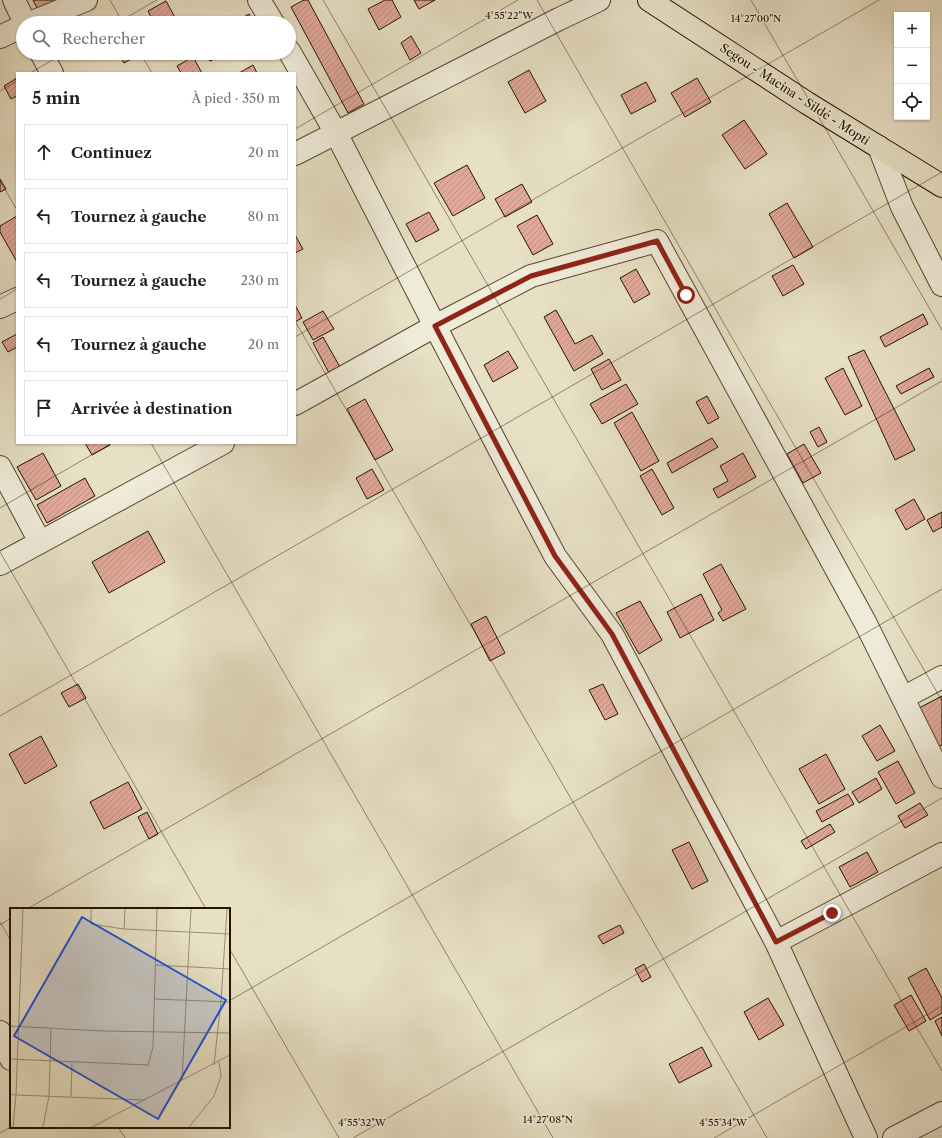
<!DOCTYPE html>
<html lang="fr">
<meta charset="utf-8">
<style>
body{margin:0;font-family:"Libre Caslon Text",serif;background:#f2f2f2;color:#222}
.controls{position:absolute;right:12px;top:12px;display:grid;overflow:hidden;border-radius:0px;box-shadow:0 1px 3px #0004}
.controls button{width:36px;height:36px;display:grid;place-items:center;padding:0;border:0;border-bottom:1px solid #e0e0e0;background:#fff;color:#222;font:20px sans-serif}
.stop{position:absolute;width:12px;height:12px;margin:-9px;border:3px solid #8f2418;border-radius:50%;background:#fff}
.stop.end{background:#8f2418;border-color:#fff;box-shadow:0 1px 4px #0008}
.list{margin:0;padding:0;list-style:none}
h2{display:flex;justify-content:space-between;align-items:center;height:52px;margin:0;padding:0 16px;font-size:17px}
h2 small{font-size:13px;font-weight:400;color:#767676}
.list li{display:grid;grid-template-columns:26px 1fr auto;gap:12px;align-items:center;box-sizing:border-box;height:56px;margin:0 8px 8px;padding:0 8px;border:1px solid #e0e0e0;border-radius:0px}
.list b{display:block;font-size:15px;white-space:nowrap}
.list em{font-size:13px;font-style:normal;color:#767676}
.icon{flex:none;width:22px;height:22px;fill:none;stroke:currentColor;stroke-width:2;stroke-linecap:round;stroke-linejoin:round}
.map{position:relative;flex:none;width:942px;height:1138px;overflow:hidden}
.search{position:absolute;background:#fff;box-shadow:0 1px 3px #0004;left:16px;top:16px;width:280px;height:44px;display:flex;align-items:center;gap:10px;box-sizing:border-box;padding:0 14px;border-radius:22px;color:#767676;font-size:15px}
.panel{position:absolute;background:#fff;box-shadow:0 1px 3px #0004;left:16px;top:72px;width:280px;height:372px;border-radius:0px}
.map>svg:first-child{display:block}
.building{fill:url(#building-hatch);stroke:#231300}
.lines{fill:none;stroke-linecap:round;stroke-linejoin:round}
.minor-casing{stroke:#544631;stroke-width:24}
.primary-casing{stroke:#231300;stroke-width:24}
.minor{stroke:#efebd9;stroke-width:22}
.primary{stroke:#e7e0c5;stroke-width:22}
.route{stroke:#8f2418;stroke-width:5}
.ticks{fill:none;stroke:#231300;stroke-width:1;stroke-opacity:0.45}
.labels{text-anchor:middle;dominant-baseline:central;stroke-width:3;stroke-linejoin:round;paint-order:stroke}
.street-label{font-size:12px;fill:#231300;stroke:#efebd9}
.inset-road{fill:none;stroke:#998e76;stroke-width:1}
.view{fill:#1d4ed8;fill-opacity:0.15;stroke:#1d4ed8;stroke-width:2}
.inset-edge{fill:none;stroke:#231300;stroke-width:2}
.ticks-label{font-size:10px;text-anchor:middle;fill:#231300;stroke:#efebd9;stroke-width:3;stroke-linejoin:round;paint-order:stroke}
</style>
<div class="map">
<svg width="942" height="1138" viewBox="0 0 942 1138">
<defs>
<pattern id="building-hatch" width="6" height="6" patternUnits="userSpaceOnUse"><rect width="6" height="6" fill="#e0a99a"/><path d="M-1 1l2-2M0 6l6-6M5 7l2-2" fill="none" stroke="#c09183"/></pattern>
</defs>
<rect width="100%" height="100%" fill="#e7e0c5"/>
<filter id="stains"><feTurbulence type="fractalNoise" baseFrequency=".005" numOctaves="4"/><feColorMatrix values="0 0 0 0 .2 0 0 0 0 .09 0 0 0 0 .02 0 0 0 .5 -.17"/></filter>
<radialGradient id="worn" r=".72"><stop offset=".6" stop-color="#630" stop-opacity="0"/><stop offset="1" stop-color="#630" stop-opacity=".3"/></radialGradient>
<!-- building -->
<g class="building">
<path d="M33 0H75L42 18Z"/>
<path d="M304 0H308L364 104 348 113 291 7Z"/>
<path d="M385 0H392L401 17 379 30 368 9Z"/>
<path d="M414 0H435L419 9Z"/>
<path d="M166 1 178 23H154L148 11Z"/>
<path d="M249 14 254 23H239L237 21Z"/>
<path d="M140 17 143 23H130Z"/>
<path d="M411 36 421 53 410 60 401 43Z"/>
<path d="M118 53H142L124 63Z"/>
<path d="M171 53H188L175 60Z"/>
<path d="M205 53H224L225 54 210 61Z"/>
<path d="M193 57 202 73H181L177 66Z"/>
<path d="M253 65 257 73H239Z"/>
<path d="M529 70 546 101 525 113 508 82Z"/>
<path d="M17 78V96L11 99 4 86Z"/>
<path d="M697 78 711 102 685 117 671 93Z"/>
<path d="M646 82 656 101 631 114 621 95Z"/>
<path d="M744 120 767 154 745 169 722 135Z"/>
<path d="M467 165 485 198 453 216 434 183Z"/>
<path d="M0 179 6 189 0 192Z"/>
<path d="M522 184 532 202 505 217 495 199Z"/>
<path d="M787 203 813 247 794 258 769 214Z"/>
<path d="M429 212 439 230 416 242 406 224Z"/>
<path d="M537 215 553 244 533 255 517 226Z"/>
<path d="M17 216V262L0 232V226Z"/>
<path d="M295 235 303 249 295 253Z"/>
<path d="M793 265 804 284 783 296 772 276Z"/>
<path d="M636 269 650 294 634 303 620 278Z"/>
<path d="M295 305 302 318 295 322Z"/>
<path d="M556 310 575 344 592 335 603 354 574 371 544 317Z"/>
<path d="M323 311 334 329 313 340 303 322Z"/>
<path d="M923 314 928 324 885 347 880 337Z"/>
<path d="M17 334V347L8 352 2 342Z"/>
<path d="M323 337 340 367 329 373 313 343Z"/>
<path d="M864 350 915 450 895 460 848 357Z"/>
<path d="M508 351 518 368 493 382 484 365Z"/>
<path d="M609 359 621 380 602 390 591 369Z"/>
<path d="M843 368 862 406 845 415 825 378Z"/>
<path d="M929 368 934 377 901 394 896 386Z"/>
<path d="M626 384 638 404 602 424 590 404Z"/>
<path d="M707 396 719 418 708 424 696 402Z"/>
<path d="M365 399 393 450 375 460 347 409Z"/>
<path d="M632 412 659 461 641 471 614 423Z"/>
<path d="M819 427 827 442 818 447 810 432Z"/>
<path d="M712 438 718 447 672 473 667 463Z"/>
<path d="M85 443H109L110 445 92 455Z"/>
<path d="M804 444 821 473 803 483 787 454Z"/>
<path d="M43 453 61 486 36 500 17 467Z"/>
<path d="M743 453 756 477 718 498 713 489 728 481 720 466Z"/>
<path d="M372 469 384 490 367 499 356 478Z"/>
<path d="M652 469 674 508 662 515 640 476Z"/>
<path d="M85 478 95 496 47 523 37 505Z"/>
<path d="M914 499 925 519 906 530 895 510Z"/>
<path d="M942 512V527L933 532 927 520Z"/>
<path d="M148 531 165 562 109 593 92 562Z"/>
<path d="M721 564 746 609 723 621 718 613 722 610 703 574Z"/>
<path d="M701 594 714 620 680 638 667 612Z"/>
<path d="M640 601 662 640 639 654 616 613Z"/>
<path d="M486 616 505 653 490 661 471 624Z"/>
<path d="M78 684 86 698 69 707 61 693Z"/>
<path d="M603 684 618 714 605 720 589 690Z"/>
<path d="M942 696V745L939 746 919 708Z"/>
<path d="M880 725 895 751 877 761 862 736Z"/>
<path d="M41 736 57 766 25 784 9 754Z"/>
<path d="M826 754 845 789 819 804 799 769Z"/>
<path d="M898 761 915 793 896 804 878 772Z"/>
<path d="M876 778 882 789 859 803 852 792Z"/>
<path d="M128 782 142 809 104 829 90 802Z"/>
<path d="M848 794 854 804 822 822 816 811Z"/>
<path d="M920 803 928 815 905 828 898 816Z"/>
<path d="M147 812 158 834 149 839 138 817Z"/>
<path d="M830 824 835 832 806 849 801 841Z"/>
<path d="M689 842 708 881 692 889 672 850Z"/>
<path d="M867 852 878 872 850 887 839 867Z"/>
<path d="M620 925 624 933 603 944 598 936Z"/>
<path d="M644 964 651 977 642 982 635 969Z"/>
<path d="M926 968 942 998V1013L930 1020 908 978Z"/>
<path d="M911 995 926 1021 909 1031 894 1005Z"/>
<path d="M768 998 784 1025 759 1040 744 1012Z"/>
<path d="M942 1017V1036L935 1021Z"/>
<path d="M702 1047 712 1066 679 1083 669 1064Z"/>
</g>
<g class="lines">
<defs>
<g id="minor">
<path d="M14 0 25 23"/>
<path d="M259 0 273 23"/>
<path d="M30 23 86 0"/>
<path d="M0 37 23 26"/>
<path d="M289 51 336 133 435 326 555 556 612 634 776 942 866 1138"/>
<path d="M41 53 52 73"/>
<path d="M879 147 902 207 942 285"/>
<path d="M295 154 559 19 599 0"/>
<path d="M0 307 17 299"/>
<path d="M295 404 435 326 531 276 657 241 865 622 942 777"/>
<path d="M0 467 40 542"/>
<path d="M0 564 223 443"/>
<path d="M903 698 942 677"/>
<path d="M776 942 942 854"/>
<path d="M0 1032 11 1059"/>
<path d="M894 1138 942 1113"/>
</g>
<path id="primary" d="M649 0 807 103 942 186"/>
</defs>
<!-- minor casing -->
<use href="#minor" class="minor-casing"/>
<!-- primary casing -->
<use href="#primary" class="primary-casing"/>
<!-- minor -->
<use href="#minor" class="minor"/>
<!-- primary -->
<use href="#primary" class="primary"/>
</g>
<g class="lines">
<!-- route -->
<path class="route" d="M686 295 657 241 531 276 435 326 555 556 612 634 776 942 832 913"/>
</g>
<!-- ticks -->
<path class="ticks" d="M110 0 123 23M323 0 942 1071M537 0 942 701M751 0 942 330M117 23 157 0M140 53 152 73M30 73 65 53M0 91 17 81M295 129 518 0M0 181 17 210M0 299 17 289M295 321 767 1138M295 337 879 0M151 443 553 1138M0 508 112 443M0 552 206 909M0 716 942 172M27 909 942 381M0 922 11 941M0 925 11 918M229 948 339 1138M229 1001 942 589M118 1127 125 1138M0 1133 11 1127M353 1138 942 798M714 1138 942 1006"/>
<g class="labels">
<!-- street labels -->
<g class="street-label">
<text transform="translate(795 94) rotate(33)">Segou - Macina - Sildé - Mopti</text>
</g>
</g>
<!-- overview -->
<g transform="translate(10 908)">
<rect width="220" height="220" fill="#e7e0c5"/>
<path class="inset-road" d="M81 1V16L114 21 220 26M114 21 115 1M145 57 220 61M144 91 220 94M0 118 92 123 220 125M0 151 138 157 143 139 147 1M204 157 211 93 217 1M172 172 181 1M0 186 6 187 13 1M61 188 62 155M3 219 6 187 134 192M33 219 39 188 41 121M82 219 220 147M179 219 204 188 211 168 209 154"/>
<path class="view" d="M72 9 216 92 148 211 4 128Z"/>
<rect width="220" height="220" class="inset-edge"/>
</g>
<g class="ticks-label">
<text x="509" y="19">4°55'22"W</text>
<text x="756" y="22">14°27'00"N</text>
<text x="548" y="1123">14°27'08"N</text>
<text x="362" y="1126">4°55'32"W</text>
<text x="723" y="1126">4°55'34"W</text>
</g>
<rect width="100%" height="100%" filter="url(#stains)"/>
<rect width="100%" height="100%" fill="url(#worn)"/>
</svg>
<div class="controls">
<button>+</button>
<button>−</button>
<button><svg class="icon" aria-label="locate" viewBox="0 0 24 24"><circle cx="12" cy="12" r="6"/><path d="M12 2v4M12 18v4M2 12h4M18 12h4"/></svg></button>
</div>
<div class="stop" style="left:686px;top:295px"></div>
<div class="stop end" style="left:832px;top:913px"></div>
<div class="search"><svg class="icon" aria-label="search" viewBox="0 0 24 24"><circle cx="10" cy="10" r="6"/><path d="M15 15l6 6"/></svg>Rechercher</div>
<section class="panel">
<h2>5 min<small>À pied · 350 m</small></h2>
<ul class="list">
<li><svg class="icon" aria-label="ahead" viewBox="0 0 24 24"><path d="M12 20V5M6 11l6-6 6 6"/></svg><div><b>Continuez</b></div><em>20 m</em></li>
<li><svg class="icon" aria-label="left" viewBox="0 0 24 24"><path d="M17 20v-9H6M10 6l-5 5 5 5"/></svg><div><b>Tournez à gauche</b></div><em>80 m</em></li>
<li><svg class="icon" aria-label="left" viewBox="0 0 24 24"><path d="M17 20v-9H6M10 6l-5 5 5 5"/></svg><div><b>Tournez à gauche</b></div><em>230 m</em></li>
<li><svg class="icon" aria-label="left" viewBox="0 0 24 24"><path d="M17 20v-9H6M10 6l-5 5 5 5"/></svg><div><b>Tournez à gauche</b></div><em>20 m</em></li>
<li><svg class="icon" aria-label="arrive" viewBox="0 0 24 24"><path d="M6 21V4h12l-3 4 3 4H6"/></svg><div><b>Arrivée à destination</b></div></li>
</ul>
</section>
</div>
